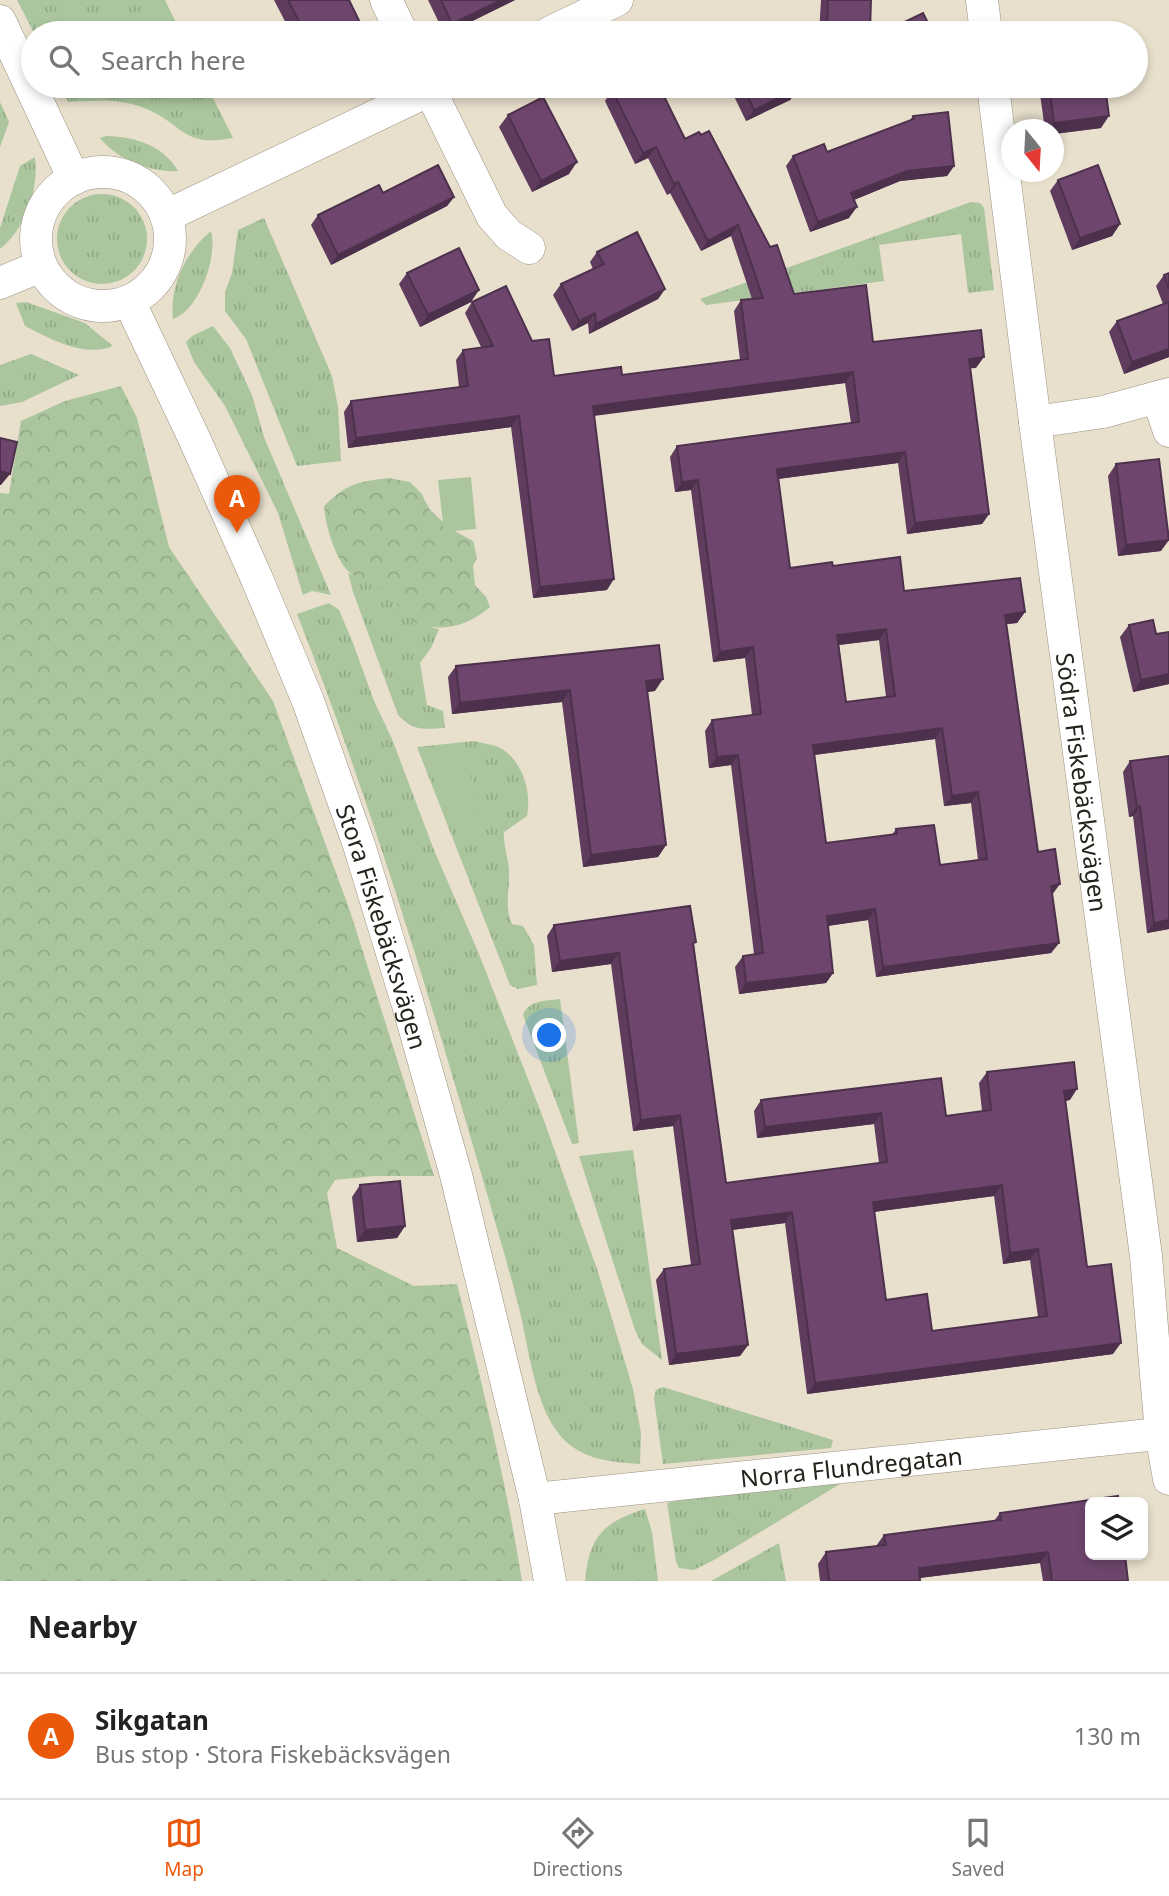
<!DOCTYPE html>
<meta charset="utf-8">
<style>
body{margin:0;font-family:"Noto Sans",sans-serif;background:#f6f6f6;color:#222}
.controls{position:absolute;right:21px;bottom:21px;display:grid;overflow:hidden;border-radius:10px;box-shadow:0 4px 10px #0003}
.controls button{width:63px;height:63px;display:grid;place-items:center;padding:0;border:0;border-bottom:2px solid #e0e0e0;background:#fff;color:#222;font:35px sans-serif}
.compass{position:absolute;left:1001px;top:119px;width:63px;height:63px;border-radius:50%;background:#fff;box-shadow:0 4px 10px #0003;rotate:162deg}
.you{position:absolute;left:550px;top:1036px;width:24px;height:24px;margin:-18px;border:5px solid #fff;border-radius:50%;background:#1a73e8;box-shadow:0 0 0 10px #1a73e833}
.badge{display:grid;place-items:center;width:46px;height:46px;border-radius:50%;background:#ea580c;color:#fff;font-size:23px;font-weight:700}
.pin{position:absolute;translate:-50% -58px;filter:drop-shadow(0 2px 4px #0008)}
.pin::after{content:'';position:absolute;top:37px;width:24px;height:21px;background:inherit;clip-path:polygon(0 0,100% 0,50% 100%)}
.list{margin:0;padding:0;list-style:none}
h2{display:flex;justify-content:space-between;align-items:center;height:91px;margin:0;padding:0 28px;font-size:30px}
h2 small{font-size:23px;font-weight:400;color:#767676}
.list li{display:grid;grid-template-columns:46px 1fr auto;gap:21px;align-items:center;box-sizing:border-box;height:126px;padding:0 28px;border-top:2px solid #e0e0e0}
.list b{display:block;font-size:26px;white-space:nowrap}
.list p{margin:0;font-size:23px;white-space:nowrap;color:#767676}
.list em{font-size:23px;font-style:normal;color:#767676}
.icon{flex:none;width:38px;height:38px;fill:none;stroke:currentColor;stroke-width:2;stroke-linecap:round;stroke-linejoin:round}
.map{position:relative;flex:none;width:1169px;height:1581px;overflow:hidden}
.search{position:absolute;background:#fff;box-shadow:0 4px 10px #0003;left:21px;right:21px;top:21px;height:77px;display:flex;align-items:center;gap:18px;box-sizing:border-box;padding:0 24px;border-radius:38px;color:#767676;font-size:26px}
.sheet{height:217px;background:#fff}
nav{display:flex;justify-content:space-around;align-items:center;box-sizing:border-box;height:98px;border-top:2px solid #e0e0e0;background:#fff;font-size:19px;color:#767676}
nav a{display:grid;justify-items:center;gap:4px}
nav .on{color:#ea580c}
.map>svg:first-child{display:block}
.grass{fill:url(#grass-tufts)}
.forest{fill:url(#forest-crowns)}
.green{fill:#abc69e}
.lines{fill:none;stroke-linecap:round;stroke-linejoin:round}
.minor-casing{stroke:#9a9180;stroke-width:33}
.minor{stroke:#fff;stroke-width:32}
.wall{fill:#5f3c5e;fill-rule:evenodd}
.shaded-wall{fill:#4d314c}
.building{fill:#6e466d;stroke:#4d314c;stroke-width:2;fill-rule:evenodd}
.labels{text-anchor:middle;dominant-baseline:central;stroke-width:7;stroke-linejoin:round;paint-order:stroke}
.street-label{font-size:24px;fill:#26231c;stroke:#f5ecd9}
</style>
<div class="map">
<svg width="1169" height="1581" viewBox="0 0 1169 1581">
<defs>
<pattern id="grass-tufts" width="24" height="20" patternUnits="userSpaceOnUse" patternTransform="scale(1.75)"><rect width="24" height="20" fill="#abc69e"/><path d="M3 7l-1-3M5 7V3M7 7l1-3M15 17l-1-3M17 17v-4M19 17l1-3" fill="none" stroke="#93aa88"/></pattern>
<pattern id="forest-crowns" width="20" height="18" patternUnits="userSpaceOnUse" patternTransform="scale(1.75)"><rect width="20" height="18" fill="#abc69e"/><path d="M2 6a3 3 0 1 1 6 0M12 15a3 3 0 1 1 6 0" fill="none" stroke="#93aa88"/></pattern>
</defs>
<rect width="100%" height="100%" fill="#e8dfcc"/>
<!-- grass -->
<g class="grass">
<path d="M17 0H165L181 33H34Z"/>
<path d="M60 86H207L233 138C181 148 185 124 144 108 120 98 93 101 68 102Z"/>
<path d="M0 102 9 122 0 147Z"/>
<path d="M106 136C135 137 163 145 178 171 152 173 116 159 100 138Z"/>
<path d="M35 157C39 189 26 228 0 249V228L20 166Z"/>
<circle cx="102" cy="239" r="45"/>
<path d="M971 202 980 203 984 208 994 290 968 293 961 234 879 245 884 281 706 305 700 299Z"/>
<path d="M264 218 332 376 338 407 341 461 297 466 246 339 225 311V292L232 273 238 230Z"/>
<path d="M211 231C218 257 199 310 173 319 169 287 186 251 211 231Z"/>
<path d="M26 302 85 323 113 346C84 358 51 339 25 326L16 303Z"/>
<path d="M213 326 230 348 252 395 264 437 331 595 312 591 303 595 278 513 225 406 194 362 186 342 192 336Z"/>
<path d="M31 354 79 375 22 402 0 406V365Z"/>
<path d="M348 573C362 578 378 585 389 595 413 617 401 620 439 629L431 648 420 663 427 705 443 711 445 728C423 729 415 732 398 715L353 592Z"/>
<path d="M329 603 339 610 353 643 374 701 392 739 434 850 479 954 542 1115 598 1272 633 1389 641 1433 640 1464C608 1462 576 1459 556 1430 533 1398 528 1342 518 1304 509 1268 498 1233 488 1197 431 1001 372 805 297 614Z"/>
<path d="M474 741C481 743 489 744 496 746 522 757 532 791 527 816L504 832C503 846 509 859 509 872 510 891 504 906 512 924L523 926 534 945 537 985 518 989 510 985 417 747Z"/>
<path d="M560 999 579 1143 572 1144 523 1015C529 1000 545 1001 560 999Z"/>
<path d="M633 1150 662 1360 642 1344 635 1330 579 1156Z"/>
<path d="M663 1387 833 1440 831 1448 663 1464 654 1398 656 1390Z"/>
<path d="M803 1480 840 1484 714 1560 694 1570 679 1568 676 1562 667 1503 713 1493Z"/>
<path d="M645 1509 652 1532 658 1581H585C589 1537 603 1522 645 1509Z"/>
<path d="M779 1543 786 1581H711Z"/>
</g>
<!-- forest -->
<g class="forest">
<path d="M121 386 137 418 169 547 273 701 350 911 434 1176H374L335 1180 327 1193 337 1248 414 1286 457 1284C482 1383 506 1481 522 1581H0V493L9 494 21 421 65 401Z"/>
<path d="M388 478 410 482 421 493 430 510 451 529 473 541 477 558 473 566 475 585 486 597 490 607C471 623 451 631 426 626 420 624 415 624 411 620 401 612 395 600 385 592 377 587 351 575 348 571 335 558 325 524 324 506 347 484 356 482 388 478Z"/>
</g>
<!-- green -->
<g class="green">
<path d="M471 477 476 529 444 532 438 480Z"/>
<path d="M460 756 472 779 478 819 454 826 425 757Z"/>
</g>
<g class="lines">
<defs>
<g id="minor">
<path d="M386 0 402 33"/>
<path d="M982 0 986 33"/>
<path d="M0 21 74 179"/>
<path d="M549 33 617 0"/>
<path d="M428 86 492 216 509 235 529 248"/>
<path id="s1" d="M993 86 1035 422 1146 1256 1161 1433 1169 1479"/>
<circle cx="103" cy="239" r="67"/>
<path d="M166 216 438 86"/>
<path d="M0 283 41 266"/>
<path id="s2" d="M129 301 194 438 257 579 308 701 359 845 408 1005 456 1175 535 1499 550 1581"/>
<path d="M1158 398 1169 431"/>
<path d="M1035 422 1103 412 1169 394"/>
<path id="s3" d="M535 1499 1169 1433"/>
</g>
</defs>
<!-- minor casing -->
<use href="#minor" class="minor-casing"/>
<!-- minor -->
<use href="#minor" class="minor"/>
</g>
<!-- wall -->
<g class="wall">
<path d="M274 0H349L365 33H291Z"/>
<path d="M428 0H515L448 33H444Z"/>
<path d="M821 0H871L870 30 868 33H819Z"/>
<path d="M729 86H797L799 88 790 100 746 121Z"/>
<path d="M1045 86H1105L1101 128 1054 134V130H1045L1040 94Z"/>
<path d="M612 90 685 139 794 294 873 342 976 368H970L989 514 982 524 907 534 898 463 778 479 790 568 833 566 904 591 1025 612 1017 623 1006 624 1038 852 1052 895 1059 943 1051 953 876 977 868 920 828 926 833 973 826 983 739 994 735 967 743 956 754 954 731 765 709 768 705 731 712 720 752 715 745 658 713 662 691 490 675 492 670 457 677 446 851 423 845 383 594 415 607 590 533 598 511 427 348 448 344 412 351 401 459 387 456 360 463 350 481 347 465 313 472 302 532 341 554 376 622 375 740 360 734 311 741 300 752 299 731 236 701 251 670 193 667 195 648 158 635 164 605 101ZM879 640 886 697 846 702 839 645ZM935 739 944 806 971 803 978 860 940 865 896 829 892 835 826 843 814 755Z"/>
<path d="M508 115 569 174 532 192 499 127Z"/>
<path d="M913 116 954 166 947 176 900 181 854 200 849 218 810 232 786 166 793 156 827 152 910 120Z"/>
<path d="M1058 180 1120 224 1112 236 1072 250 1050 191Z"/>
<path d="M383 193 454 197 447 206 331 265 311 225 318 215Z"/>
<path d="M597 252 665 289 658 299 589 334 588 323 572 331 553 295 561 284 593 269 590 262Z"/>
<path d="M407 273 471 302 420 327 399 284Z"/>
<path d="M1169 273V357L1124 374 1109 332 1117 321 1163 304 1156 286 1164 275Z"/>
<path d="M1116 464 1161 551 1118 556 1108 476Z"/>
<path d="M1129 625 1156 634 1169 684 1133 692 1120 637Z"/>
<path d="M456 666 655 691 647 692 666 845 658 857 583 867 562 702 452 714 448 677Z"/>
<path d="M1169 756V929L1147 933 1133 816 1129 817 1123 772 1130 761Z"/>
<path d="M554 925 694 945 726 1183 879 1163 874 1124 757 1138 754 1111 761 1100 946 1116 982 1111 979 1083 987 1072 1070 1100 1065 1101 1087 1267 1113 1354 807 1394 785 1223 732 1230 748 1345 740 1356 669 1365 656 1280 664 1269 691 1265 673 1126 633 1131 611 964 552 972 547 936ZM994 1196 1003 1264 1030 1260 1038 1317 932 1331 886 1300 874 1212Z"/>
<path d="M360 1185 405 1226 397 1238 357 1242 352 1197Z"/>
<path d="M1000 1513 1128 1581H1043L1040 1563 920 1578V1581H820L818 1564 826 1552 876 1546 884 1535 994 1521Z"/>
</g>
<!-- shaded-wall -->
<g class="shaded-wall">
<path d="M501 0H515L448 33H446L452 24Z"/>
<path d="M827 28 870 30 868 33H823Z"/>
<path d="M799 88 790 100 746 121 754 110Z"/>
<path d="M1109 116 1101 128 1054 134V130H1049L1054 123Z"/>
<path d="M656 147 648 158 635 164 643 153Z"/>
<path d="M577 162 569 174 532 192 541 181Z"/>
<path d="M954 166 947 176 900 181 844 204 851 193 907 171Z"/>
<path d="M678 182 670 193 667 195 674 184Z"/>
<path d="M454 197 447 206 331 265 338 255Z"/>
<path d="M857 207 849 218 810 232 818 222Z"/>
<path d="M1120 224 1112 236 1072 250 1080 238Z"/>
<path d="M738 225 731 236 701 251 708 241Z"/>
<path d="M665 289 658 299 589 334 596 324Z"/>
<path d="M479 290 471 302 420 327 428 315Z"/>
<path d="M595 313 588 323 572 331 579 321Z"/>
<path d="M1169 349V357L1124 374 1132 362Z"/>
<path d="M984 357 976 368 961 369 969 359Z"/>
<path d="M853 372 845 383 586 417 593 406Z"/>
<path d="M519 416 511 427 348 448 356 438Z"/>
<path d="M905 452 898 463 770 480 777 469Z"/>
<path d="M0 471 10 474 1 485H0Z"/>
<path d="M698 480 691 490 675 492 682 482Z"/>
<path d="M989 514 982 524 907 534 915 523Z"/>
<path d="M1169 540 1161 551 1118 556 1126 545Z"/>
<path d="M614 579 607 590 533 598 540 587Z"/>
<path d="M1025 612 1017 623 997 625 1005 615Z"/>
<path d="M886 629 879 640 830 646 837 635Z"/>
<path d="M753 647 745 658 713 662 720 652Z"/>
<path d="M1169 674V684L1133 692 1141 680Z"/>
<path d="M663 679 655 691 638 693 646 681Z"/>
<path d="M570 690 562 702 452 714 460 703Z"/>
<path d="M942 728 935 739 806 756 813 745Z"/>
<path d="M738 755 731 765 709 768 717 757Z"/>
<path d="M978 792 971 803 944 806 952 796Z"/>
<path d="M1140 806 1133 816 1129 817 1137 807Z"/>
<path d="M666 845 658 857 583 867 591 855Z"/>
<path d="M1060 884 1052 895 1051 886Z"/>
<path d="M875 909 868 920 819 927 827 916Z"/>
<path d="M1169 920V929L1147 933 1154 923Z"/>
<path d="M1059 943 1051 953 876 977 883 967Z"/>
<path d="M619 953 611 964 552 972 560 961Z"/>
<path d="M833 973 826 983 739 994 746 983Z"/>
<path d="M1077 1089 1070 1100 1056 1102 1064 1091Z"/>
<path d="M881 1113 874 1124 757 1138 765 1127Z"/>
<path d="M680 1115 673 1126 633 1131 641 1120Z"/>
<path d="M1002 1185 994 1196 865 1213 873 1202Z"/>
<path d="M792 1212 785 1223 723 1231 731 1220Z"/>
<path d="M405 1226 397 1238 357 1242 365 1230Z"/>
<path d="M1038 1249 1030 1260 1003 1264 1010 1253Z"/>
<path d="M1121 1343 1113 1354 807 1394 815 1383Z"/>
<path d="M748 1345 740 1356 669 1365 676 1354Z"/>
<path d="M1048 1552 1040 1563 910 1579 919 1568Z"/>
</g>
<!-- building -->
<g class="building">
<path d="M288 0H349L365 33H305Z"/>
<path d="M441 0H501L452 24Z"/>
<path d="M828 0H871L870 30 827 28Z"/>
<path d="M923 13 933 33H887L886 31Z"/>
<path d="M768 24 772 33H747Z"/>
<path d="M1093 31V33H1071Z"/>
<path d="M621 86H659L685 139 699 132 701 135 709 131 770 247 777 245 794 294 866 285 873 342 981 330 984 357 969 359 989 514 915 523 905 452 777 469 790 568 832 562 833 566 900 557 904 591 1020 578 1025 612 1005 615 1038 852 1055 849 1060 884 1051 886 1059 943 883 967 875 909 827 916 833 973 746 983 743 956 763 953 738 755 717 757 712 720 761 714 753 647 720 652 698 480 682 482 677 446 859 422 853 372 593 406 614 579 540 587 519 416 356 438 351 401 468 386 463 350 493 346 472 302 506 286 532 341 549 339 554 376 621 367 622 375 748 359 741 300 763 298 738 225 708 241 678 182 674 184 656 147 643 153 612 90ZM886 629 895 696 846 702 837 635ZM942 728 952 796 978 792 987 859 940 865 934 825 896 829 897 834 826 843 813 745Z"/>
<path d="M743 86H797L799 88 754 110Z"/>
<path d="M1049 86H1105L1109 116 1054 123Z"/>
<path d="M543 97 577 162 541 181 508 115Z"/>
<path d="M948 112 954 166 907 171 851 193 857 207 818 222 793 156 824 144 827 152 914 119 913 116Z"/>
<path d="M438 165 454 197 338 255 318 215 379 185 383 193Z"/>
<path d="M1098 165 1120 224 1080 238 1058 180Z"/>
<path d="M637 232 665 289 596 324 595 313 579 321 561 284 604 264 597 252Z"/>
<path d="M459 248 479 290 428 315 407 273Z"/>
<path d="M1169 273V289L1164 275Z"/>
<path d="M1169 302V349L1132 362 1117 321Z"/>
<path d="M0 438 17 442 10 474 0 471Z"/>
<path d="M1159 459 1169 540 1126 545 1116 464Z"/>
<path d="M1153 620 1156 634 1169 632V674L1141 680 1129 625Z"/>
<path d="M659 645 663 679 646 681 666 845 591 855 570 690 460 703 456 666Z"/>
<path d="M1169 756V920L1154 923 1140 806 1137 807 1130 761Z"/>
<path d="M690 906 696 942 693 943 726 1183 887 1162 881 1113 765 1127 761 1100 941 1078 946 1116 991 1110 987 1072 1074 1062 1077 1089 1064 1091 1087 1267 1111 1264 1121 1343 815 1383 792 1212 731 1220 748 1345 676 1354 664 1269 700 1264 680 1115 641 1120 619 953 560 961 554 925ZM1002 1185 1010 1253 1038 1249 1047 1316 932 1331 927 1294 886 1300 873 1202Z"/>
<path d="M400 1181 405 1226 365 1230 360 1185Z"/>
<path d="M1118 1496V1502H1090V1555H1125L1128 1581H1052L1048 1552 919 1568 920 1581H829L826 1552 886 1545 884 1535 1001 1520 1000 1513Z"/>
</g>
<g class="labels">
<!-- street labels -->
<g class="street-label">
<text stroke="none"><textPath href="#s1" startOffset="702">Södra Fiskebäcksvägen</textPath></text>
<text stroke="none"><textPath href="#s2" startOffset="676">Stora Fiskebäcksvägen</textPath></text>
<text stroke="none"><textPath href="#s3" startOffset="318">Norra Flundregatan</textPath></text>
</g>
</g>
</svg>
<div class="controls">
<button><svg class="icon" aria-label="layers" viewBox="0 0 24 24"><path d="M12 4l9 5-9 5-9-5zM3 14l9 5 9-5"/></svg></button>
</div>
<svg class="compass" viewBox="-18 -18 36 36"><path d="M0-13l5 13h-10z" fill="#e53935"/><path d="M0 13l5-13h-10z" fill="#767676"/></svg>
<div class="you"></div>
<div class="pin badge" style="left:237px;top:533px">A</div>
<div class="search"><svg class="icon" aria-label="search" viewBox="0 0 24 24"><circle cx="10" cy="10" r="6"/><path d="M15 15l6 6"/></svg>Search here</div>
</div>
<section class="sheet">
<h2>Nearby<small></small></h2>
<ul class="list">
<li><span class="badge">A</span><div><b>Sikgatan</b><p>Bus stop · Stora Fiskebäcksvägen</p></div><em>130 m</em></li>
</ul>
</section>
<nav>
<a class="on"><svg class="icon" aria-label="map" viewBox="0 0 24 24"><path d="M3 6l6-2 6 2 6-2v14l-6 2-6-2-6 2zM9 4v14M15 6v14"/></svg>Map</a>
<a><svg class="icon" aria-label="directions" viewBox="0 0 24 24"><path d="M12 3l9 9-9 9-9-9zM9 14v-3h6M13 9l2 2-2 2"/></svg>Directions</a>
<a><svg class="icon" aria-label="saved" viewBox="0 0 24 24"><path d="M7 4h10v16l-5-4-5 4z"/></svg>Saved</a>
</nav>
